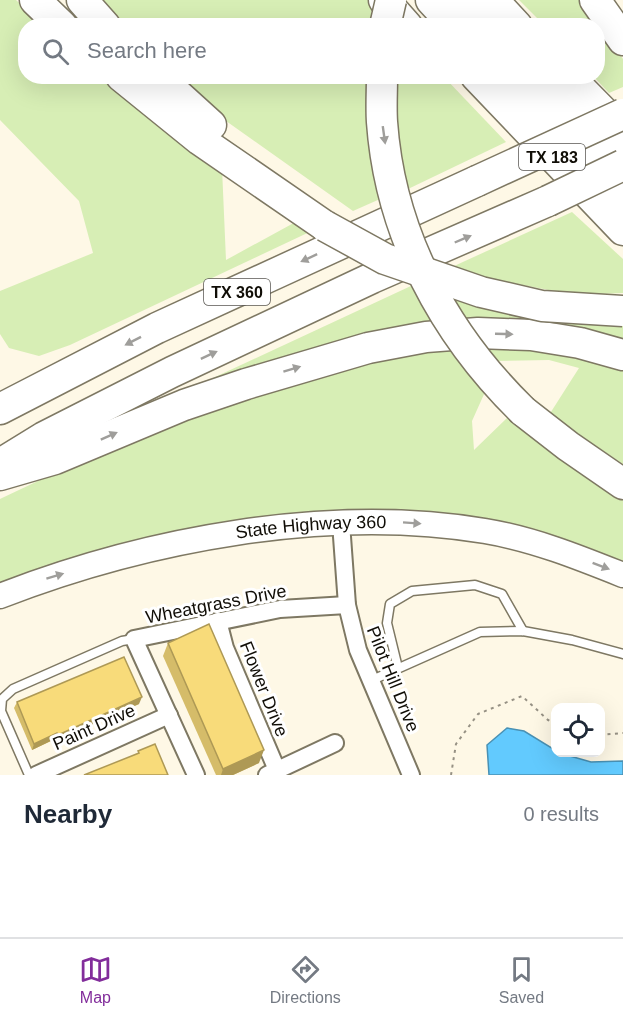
<!DOCTYPE html>
<style>
body{margin:0;font-family:Helvetica,sans-serif;background:#f2f2f3;color:#1f2937}
.controls{position:absolute;right:18px;bottom:18px;display:grid;overflow:hidden;border-radius:12px;box-shadow:0 6px 24px #0002}
.controls button{width:54px;height:54px;display:grid;place-items:center;padding:0;border:0;border-bottom:2px solid #e0e1e3;background:#fff;color:#1f2937;font:30px sans-serif}
.list{margin:0;padding:0;list-style:none}
h2{display:flex;justify-content:space-between;align-items:center;height:78px;margin:0;padding:0 24px;font-size:26px}
h2 small{font-size:20px;font-weight:400;color:#747a83}
.icon{flex:none;width:33px;height:33px;fill:none;stroke:currentColor;stroke-width:2;stroke-linecap:round;stroke-linejoin:round}
.map{position:relative;flex:none;width:623px;height:775px;overflow:hidden}
.search{position:absolute;background:#fff;box-shadow:0 6px 24px #0002;left:18px;right:18px;top:18px;height:66px;display:flex;align-items:center;gap:15px;box-sizing:border-box;padding:0 21px;border-radius:24px;color:#747a83;font-size:22px}
.sheet{height:162px;background:#fff}
nav{display:flex;justify-content:space-around;align-items:center;box-sizing:border-box;height:84px;border-top:2px solid #e0e1e3;background:#fff;font-size:16px;color:#747a83}
nav a{display:grid;justify-items:center;gap:3px}
nav .on{color:#822d9b}
.map>svg:first-child{display:block}
.green{fill:#d7eeb5}
.water{fill:#62cafe;stroke:#4991b4;stroke-width:1.5}
.lines{fill:none;stroke-linecap:round;stroke-linejoin:round}
.lane-casing{stroke:#7e7863;stroke-width:11}
.street-casing{stroke:#7e7863;stroke-width:20}
.secondary-casing{stroke:#7e7863;stroke-width:27}
.highway-casing{stroke:#7e7863;stroke-width:33}
.path{stroke:#969184;stroke-width:2;stroke-dasharray:3 4.5;stroke-linecap:butt}
.lane{stroke:#fff;stroke-width:8}
.street{stroke:#fff;stroke-width:16}
.secondary{stroke:#fff;stroke-width:24}
.highway{stroke:#fff;stroke-width:30}
.highway-bridge-casing{stroke:#7e7863;stroke-width:33;stroke-linecap:butt}
.highway-bridge{stroke:#fff;stroke-width:30}
.wall{fill:#d5bc69}
.shaded-wall{fill:#ae9955}
.building{fill:#f8db7a;stroke:#ae9955;stroke-width:1.5}
.oneway{fill:#9f9e9b}
.labels{text-anchor:middle;dominant-baseline:central;stroke-width:6;stroke-linejoin:round;paint-order:stroke}
.shield{fill:#fff;stroke:#585651;stroke-width:1.5}
.shield-label{font-size:16px;font-weight:bold;fill:#100d06}
.street-label{font-size:18px;fill:#100d06;stroke:#fff}
</style>
<div class="map">
<svg width="623" height="775" viewBox="0 0 623 775">
<rect width="100%" height="100%" fill="#fef8e6"/>
<!-- green -->
<g class="green">
<path d="M0 0H16L43 25 26 26V76L100 77 121 95 222 168 226 260 301 219 318 228 70 345 39 356 9 348 0 334V291L93 253 79 201 0 120Z"/>
<path d="M98 0H368L372 5 370 25 124 26Z"/>
<path d="M519 0H581L623 59V87L609 93 594 77 598 76V26L544 25Z"/>
<path d="M176 77H367V140L380 199 353 211 212 111Z"/>
<path d="M396 77H444L506 142 408 189C399 149 395 118 396 77Z"/>
<path d="M572 212 623 259V293L575 295 496 280 452 267Z"/>
<path d="M413 285 427 314 437 327 215 385 213 378Z"/>
<path d="M447 293 623 321V343L469 328Z"/>
<path d="M446 342 485 392 472 421 474 450 508 417 582 474 623 499V566L400 513 0 587V499L2 498 74 464 231 400Z"/>
<path d="M482 346 564 351 623 367V464L549 415 579 368 549 360 493 361Z"/>
</g>
<!-- water -->
<path class="water" d="M507 728 524 731 555 750 556 752 591 762 623 761V775H489L487 745Z"/>
<g class="lines">
<defs>
<g id="lane">
<path d="M398 668 387 623 390 604 412 591 475 585 502 594 523 631"/>
<path d="M370 681 480 632 523 631 572 640 623 654"/>
<path d="M29 775 1 711 2 699 13 689 122 641 134 639"/>
</g>
<g id="street">
<path d="M341 523 347 605 358 650 411 775"/>
<path d="M218 621 225 648 277 770"/>
<path d="M36 775 169 715"/>
<path d="M196 775 134 639 280 609 347 605"/>
<path d="M267 775 335 743"/>
</g>
<g id="secondary">
<path id="s1" d="M0 596C147 539 328 505 485 531 533 539 578 557 623 575"/>
</g>
<g id="highway">
<path d="M35 0 62 26"/>
<path d="M82 0 105 26"/>
<path d="M384 0 407 26"/>
<path d="M431 0 455 26"/>
<path d="M461 0 485 26"/>
<path d="M493 0 517 26"/>
<path d="M595 0 623 40"/>
<path d="M121 76 200 140 325 226"/>
<path d="M157 76 211 125"/>
<path d="M476 76 623 230"/>
<path d="M505 76 623 196"/>
<path d="M536 76 623 163"/>
<path d="M568 76 623 132"/>
<path d="M0 409 157 328 477 181"/>
<path d="M523 411 568 446 623 484"/>
<path d="M0 464 44 437 172 372 372 278 548 201"/>
<path d="M0 475 55 459 184 405 246 384 368 348 426 337 478 333 531 335 580 343 623 355"/>
</g>
</defs>
<!-- lane casing -->
<use href="#lane" class="lane-casing"/>
<!-- street casing -->
<use href="#street" class="street-casing"/>
<!-- secondary casing -->
<use href="#secondary" class="secondary-casing"/>
<!-- highway casing -->
<use href="#highway" class="highway-casing"/>
<!-- path -->
<g class="path">
<path d="M600 735 623 733"/>
<path d="M451 775 456 744 478 714 522 696 548 720 556 724"/>
</g>
<!-- lane -->
<use href="#lane" class="lane"/>
<!-- street -->
<use href="#street" class="street"/>
<!-- secondary -->
<use href="#secondary" class="secondary"/>
<!-- highway -->
<use href="#highway" class="highway"/>
<defs>
<g id="highway-bridge">
<path d="M385 26 391 0"/>
<path d="M382 76C382 92 381 107 382 122 390 234 444 334 523 411"/>
<path d="M477 181 623 114"/>
<path d="M548 201 623 165"/>
<path d="M325 226 385 259 481 292 542 306 623 311"/>
</g>
</defs>
<!-- highway-bridge casing -->
<use href="#highway-bridge" class="highway-bridge-casing"/>
<!-- highway-bridge -->
<use href="#highway-bridge" class="highway-bridge"/>
</g>
<!-- wall -->
<g class="wall">
<path d="M168 643 259 763 233 775H216L163 656Z"/>
<path d="M17 702 139 704 55 741V739L32 750 14 708Z"/>
</g>
<!-- shaded-wall -->
<g class="shaded-wall">
<path d="M142 697 139 704 55 741 58 735Z"/>
<path d="M57 733 55 739 32 750 34 744Z"/>
<path d="M264 750 259 763 233 775H221L223 769Z"/>
</g>
<!-- building -->
<g class="building">
<path d="M209 624 264 750 223 769 168 643Z"/>
<path d="M124 657 142 697 58 735 57 733 34 744 17 702Z"/>
<path d="M155 744 168 775H84L139 753 138 751Z"/>
</g>
<!-- one-way arrows -->
<defs><path id="oneway-solid" d="M-6-.8H1V-3.2L6.5 0L1 3.2V.8H-6Z" transform="scale(1.5)"/></defs>
<g class="oneway">
<use href="#oneway-solid" transform="translate(384 135) rotate(82)"/>
<use href="#oneway-solid" transform="translate(463 239) rotate(-23)"/>
<use href="#oneway-solid" transform="translate(309 258) rotate(155)"/>
<use href="#oneway-solid" transform="translate(504 334) rotate(2)"/>
<use href="#oneway-solid" transform="translate(133 341) rotate(153)"/>
<use href="#oneway-solid" transform="translate(209 355) rotate(-25)"/>
<use href="#oneway-solid" transform="translate(292 369) rotate(-17)"/>
<use href="#oneway-solid" transform="translate(109 436) rotate(-24)"/>
<use href="#oneway-solid" transform="translate(412 523) rotate(4)"/>
<use href="#oneway-solid" transform="translate(601 566) rotate(21)"/>
<use href="#oneway-solid" transform="translate(55 576) rotate(-17)"/>
</g>
<g class="labels">
<!-- shield labels -->
<g class="shield">
<rect x="519" y="144" width="66" height="26" rx="4.5"/>
<rect x="204" y="279" width="66" height="26" rx="4.5"/>
</g>
<g class="shield-label">
<text x="552" y="157">TX 183</text>
<text x="237" y="292">TX 360</text>
</g>
<!-- street labels -->
<g class="street-label">
<text stroke="none"><textPath href="#s1" startOffset="320">State Highway 360</textPath></text>
<text transform="translate(216 604) rotate(-11)">Wheatgrass Drive</text>
<text transform="translate(393 679) rotate(68)">Pilot Hill Drive</text>
<text transform="translate(264 689) rotate(68)">Flower Drive</text>
<text transform="translate(94 727) rotate(-24)">Paint Drive</text>
</g>
</g>
</svg>
<div class="controls">
<button><svg class="icon" aria-label="locate" viewBox="0 0 24 24"><circle cx="12" cy="12" r="6"/><path d="M12 2v4M12 18v4M2 12h4M18 12h4"/></svg></button>
</div>
<div class="search"><svg class="icon" aria-label="search" viewBox="0 0 24 24"><circle cx="10" cy="10" r="6"/><path d="M15 15l6 6"/></svg>Search here</div>
</div>
<section class="sheet">
<h2>Nearby<small>0 results</small></h2>
<ul class="list">
</ul>
</section>
<nav>
<a class="on"><svg class="icon" aria-label="map" viewBox="0 0 24 24"><path d="M3 6l6-2 6 2 6-2v14l-6 2-6-2-6 2zM9 4v14M15 6v14"/></svg>Map</a>
<a><svg class="icon" aria-label="directions" viewBox="0 0 24 24"><path d="M12 3l9 9-9 9-9-9zM9 14v-3h6M13 9l2 2-2 2"/></svg>Directions</a>
<a><svg class="icon" aria-label="saved" viewBox="0 0 24 24"><path d="M7 4h10v16l-5-4-5 4z"/></svg>Saved</a>
</nav>
